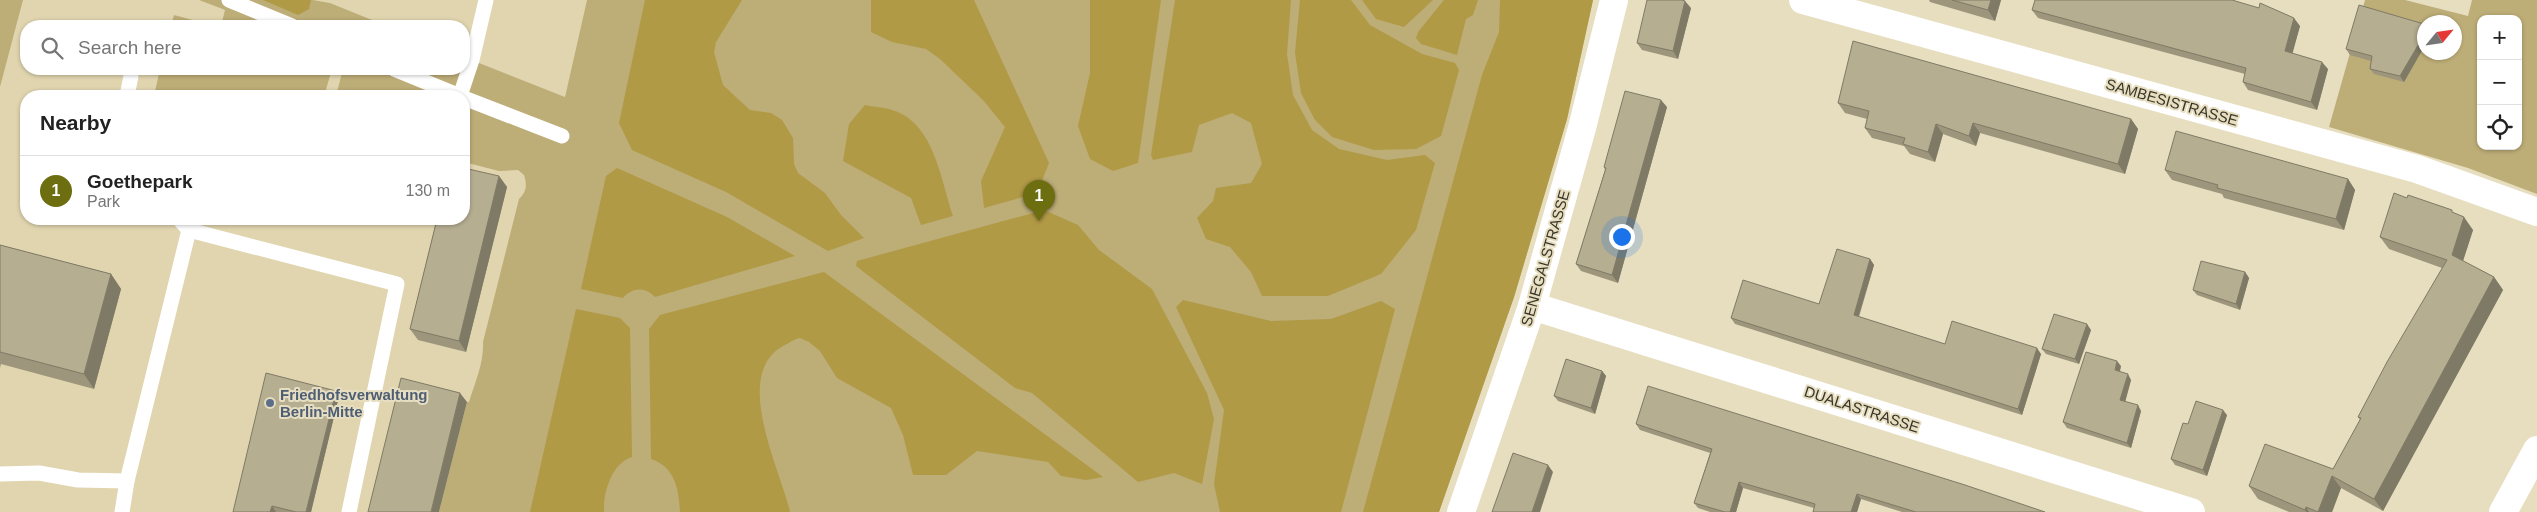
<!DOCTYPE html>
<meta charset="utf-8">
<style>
body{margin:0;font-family:Arial,sans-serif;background:#f6f6f6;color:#222}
.controls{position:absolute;right:15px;top:15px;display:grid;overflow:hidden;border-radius:10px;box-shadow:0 1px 4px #0004}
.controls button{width:45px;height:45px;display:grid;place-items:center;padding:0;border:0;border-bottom:1px solid #e0e0e0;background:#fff;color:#222;font:25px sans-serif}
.compass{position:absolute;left:2417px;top:15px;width:45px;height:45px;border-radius:50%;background:#fff;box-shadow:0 1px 4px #0004;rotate:61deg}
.you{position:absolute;left:1621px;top:236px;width:18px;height:18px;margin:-12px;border:4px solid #fff;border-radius:50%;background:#1a73e8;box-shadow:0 0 0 8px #1a73e833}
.badge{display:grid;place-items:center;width:32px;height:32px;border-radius:50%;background:#6c6e10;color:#fff;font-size:16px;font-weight:700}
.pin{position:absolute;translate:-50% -41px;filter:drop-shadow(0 1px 2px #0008)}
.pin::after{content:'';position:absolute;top:26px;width:18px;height:15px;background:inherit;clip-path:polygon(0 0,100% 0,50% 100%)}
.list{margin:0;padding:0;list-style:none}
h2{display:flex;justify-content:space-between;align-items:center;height:65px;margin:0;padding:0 20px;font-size:21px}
h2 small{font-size:16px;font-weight:400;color:#767676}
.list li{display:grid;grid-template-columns:32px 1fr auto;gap:15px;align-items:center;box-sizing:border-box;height:70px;padding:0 20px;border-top:1px solid #e0e0e0}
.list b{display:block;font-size:19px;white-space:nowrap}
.list p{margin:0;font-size:16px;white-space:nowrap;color:#767676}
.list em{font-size:16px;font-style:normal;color:#767676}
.icon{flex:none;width:28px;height:28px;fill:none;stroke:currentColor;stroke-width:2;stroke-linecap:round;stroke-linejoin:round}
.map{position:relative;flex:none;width:2537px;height:512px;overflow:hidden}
.search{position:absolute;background:#fff;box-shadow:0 1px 4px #0004;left:20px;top:20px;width:450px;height:55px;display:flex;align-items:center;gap:12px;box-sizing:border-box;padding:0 18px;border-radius:20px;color:#767676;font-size:19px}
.panel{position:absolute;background:#fff;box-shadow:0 1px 4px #0004;left:20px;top:90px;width:450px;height:135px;border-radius:20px}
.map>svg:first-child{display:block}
.built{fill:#e0d5af}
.green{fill:#bdad77;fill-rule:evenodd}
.forest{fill:#b19a45}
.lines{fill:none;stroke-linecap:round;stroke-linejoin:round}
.service{stroke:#fff;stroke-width:15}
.minor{stroke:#fff;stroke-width:28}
.tertiary{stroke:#fff;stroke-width:28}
.wall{fill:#9d967d}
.shaded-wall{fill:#7f7a66}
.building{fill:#b6ae91;stroke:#7f7a66}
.service-dot{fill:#5c6f8a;stroke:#e7dec0;stroke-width:2}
.labels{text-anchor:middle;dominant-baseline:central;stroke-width:4;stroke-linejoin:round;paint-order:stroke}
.street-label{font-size:15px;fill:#383429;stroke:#e7dec0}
.service-label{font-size:15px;font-weight:bold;fill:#4e5e75;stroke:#e7dec0;text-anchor:start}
</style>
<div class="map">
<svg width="2537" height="512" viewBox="0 0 2537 512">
<rect width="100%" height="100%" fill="#e7dec0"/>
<!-- built -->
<g class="built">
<path d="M23 0H199L265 26H26V69H370L439 96H26V219H464V106L560 145 471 512H0V87Z"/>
<path d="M313 0H587L565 97 464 57V26H387L330 3Z"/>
</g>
<!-- green -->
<g class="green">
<path d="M0 0H23L0 87Z"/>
<path d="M199 0H313L330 3 387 26H221L225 10Z"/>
<path d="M587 0H1593L1567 119 1514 297 1439 512H439L467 402H469C475 382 484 363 483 342L519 199C527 191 527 185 524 175L518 170 499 171 464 162 466 107 464 106V96H336L343 69H464V57L565 97Z"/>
<path d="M2365 0H2405L2468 16 2472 0H2537V194L2468 168 2329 127ZM2481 19H2518V146H2481ZM2424 22H2454V52H2424Z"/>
<path d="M174 15 215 26H171Z"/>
<path d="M160 69H332L324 96H225L206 90 203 96H154Z"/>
</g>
<!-- forest -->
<g class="forest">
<path d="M263 0H311L309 9 298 15Z"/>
<path d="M645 0H742L716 42 714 52 723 85 750 110 771 113 782 120 793 138 794 164 798 173 825 193 841 215 864 238 828 251 726 192 632 150 619 123Z"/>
<path d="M871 0H974L1049 163 1037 193 984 208 981 181 1005 127 983 100 940 59 926 49 892 42 871 32Z"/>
<path d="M1090 0H1161L1138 163 1113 171 1090 159 1078 126 1090 73Z"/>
<path d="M1175 0H1291L1287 54 1293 95 1312 130 1339 149 1387 160 1425 155 1435 163 1416 230 1381 274 1328 296H1262L1251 272 1230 247 1206 239 1197 218 1213 201 1216 188 1251 183 1262 164 1251 123 1232 113 1199 125 1192 152 1153 160 1151 155Z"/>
<path d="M1300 0H1351L1370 25 1422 54 1455 63 1459 70 1441 136 1416 149 1374 150 1332 137 1315 120 1301 93 1295 53Z"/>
<path d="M1362 0H1433L1404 27 1376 19Z"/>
<path d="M1444 0H1478L1473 15 1466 19 1457 55 1421 44 1416 38 1418 32Z"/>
<path d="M1500 0H1593L1567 119 1514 297 1439 512H1363L1482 75 1499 32Z"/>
<path d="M865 105C874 107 884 107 892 110 934 122 941 180 953 216L921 225 911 198 843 161 849 124Z"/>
<path d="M617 168 727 217 795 256 655 297C644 286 632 288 623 298L581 289 606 176Z"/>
<path d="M1044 210 1078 225 1099 250 1152 289 1207 393 1214 419 1202 484 1174 473 1138 482 1032 393 1015 388 856 266 857 261Z"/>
<path d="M824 272 1103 477 1086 480 1061 476 1048 462 977 451 946 475H913L903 435 891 408 837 378 820 351 809 342 800 338C794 339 789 343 783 346 731 375 781 470 790 512H680C679 489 675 467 651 459L649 329 660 315Z"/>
<path d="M1183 300 1271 321 1331 319 1381 301 1395 309 1341 512H1220L1214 484 1224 410 1176 307Z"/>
<path d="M576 309 620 318 630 328 632 457C612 463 603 492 604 512H530Z"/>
</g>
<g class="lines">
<!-- service -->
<g class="service">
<path d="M229 0 292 26"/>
<path d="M394 69 460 96"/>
<path d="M127 96 131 76"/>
<path d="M460 96 472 60 486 0"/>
<path d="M464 98 562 136"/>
<path d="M179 219 189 230"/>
<path d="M0 474 39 473 78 480 127 481"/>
<path d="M122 512 127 481 189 230 397 284 349 512"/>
</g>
<!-- minor -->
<g class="minor">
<path d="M1803 0 2417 169 2537 212"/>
<path d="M1532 306 2191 512"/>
<path d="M1461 512 1532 306 1582 128 1614 0"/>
</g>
<!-- tertiary -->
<path class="tertiary" d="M2503 512 2537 450"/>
</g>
<!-- wall -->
<g class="wall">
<path d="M1929 0H2001L1995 21 1930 2Z"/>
<path d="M1691 8 1678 59 1642 50 1637 43Z"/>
<path d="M2032 10 2300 26 2292 53 2328 69 2317 110 2248 90 2243 82 2245 74 2038 18Z"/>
<path d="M2424 24V47L2404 82 2374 74 2370 69 2371 61 2350 55 2346 49Z"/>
<path d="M1838 103 2131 119 2138 129 2125 174 1980 133 1976 146 1943 134 1935 162 1910 154 1904 146 1872 138 1865 128 1867 119 1845 113Z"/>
<path d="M1667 107 1618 283 1581 271 1576 264 1605 170 1604 167Z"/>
<path d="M2165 170 2348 179 2355 190 2344 230 2224 198 2222 194 2172 180Z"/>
<path d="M499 176 507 187 466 352 418 340 410 329 437 219H436H464Z"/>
<path d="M2455 214 2473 230 2463 261 2494 277 2503 290 2383 511 2341 488 2332 512H2289L2258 499 2249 486 2333 469 2360 420 2358 417 2442 268 2389 249 2380 237Z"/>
<path d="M0 245 111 274 121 289 94 389 1 364 0 368Z"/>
<path d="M1870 259 1874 265 1859 317 1945 344 2041 354 2022 415 1735 324 1731 318 1819 304Z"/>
<path d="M2245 272 2249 278 2240 310 2197 295 2193 290Z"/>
<path d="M2091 330 2079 364 2046 354 2042 349Z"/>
<path d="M2121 366 2120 372 2131 380 2125 402 2141 411 2131 448 2067 428 2063 422Z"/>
<path d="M1602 371 1606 376 1595 414 1558 401 1554 396Z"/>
<path d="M339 396 311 512H233Z"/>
<path d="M2227 415 2207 476 2175 465 2171 459 2188 424Z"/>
<path d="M1636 424 2045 512H1902L1861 499 1857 512H1813L1814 508 1743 488 1736 512H1710L1698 508 1694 503 1710 453 1640 430Z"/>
</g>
<!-- shaded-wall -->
<g class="shaded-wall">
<path d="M1991 0H2001L1995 21 1988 10Z"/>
<path d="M1685 1 1691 8 1678 59 1673 51Z"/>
<path d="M2294 18 2300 26 2291 59 2285 51Z"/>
<path d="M2424 25V47L2404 82 2400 76Z"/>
<path d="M2322 62 2328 69 2317 110 2311 102Z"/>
<path d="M1661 100 1667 107 1618 283 1612 275Z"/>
<path d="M2131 119 2138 129 2125 174 2118 164Z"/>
<path d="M1973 123 1980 133 1976 146 1969 136Z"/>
<path d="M1936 124 1943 134 1935 162 1928 152Z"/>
<path d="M499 176 507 187 466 352 459 341Z"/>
<path d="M2348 179 2355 190 2344 230 2336 219Z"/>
<path d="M2464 217 2473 230 2461 267 2452 255Z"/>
<path d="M1870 259 1874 265 1857 321 1854 315Z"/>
<path d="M2245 272 2249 278 2240 310 2236 304Z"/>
<path d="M111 274 121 289 94 389 84 374Z"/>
<path d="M2494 277 2503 290 2383 511 2374 499Z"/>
<path d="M2087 324 2091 330 2079 364 2075 359Z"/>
<path d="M2037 348 2041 354 2022 415 2018 409Z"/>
<path d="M2117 361 2121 366 2118 376 2115 370Z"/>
<path d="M1602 371 1606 376 1595 414 1591 408Z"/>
<path d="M2128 374 2131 380 2124 406 2120 400Z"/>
<path d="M336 391 339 396 311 512H306Z"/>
<path d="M460 393 467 402 439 512H431Z"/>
<path d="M2138 405 2141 411 2131 448 2127 443Z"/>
<path d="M2223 410 2227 415 2207 476 2203 470Z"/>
<path d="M1548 465 1553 472 1540 512H1532Z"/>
<path d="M2332 476 2341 488 2332 512H2318Z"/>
<path d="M1739 482 1743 488 1736 512H1730Z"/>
<path d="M1857 494 1861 499 1857 512H1851Z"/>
<path d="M272 506 276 512H270Z"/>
<path d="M2306 507 2309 512H2306L2305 510Z"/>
</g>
<!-- building -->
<g class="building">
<path d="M1647 0H1682L1685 1 1673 51 1637 43Z"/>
<path d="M1952 0H1991L1988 10Z"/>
<path d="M2035 0H2232L2259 8 2260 3 2294 18 2285 51 2322 62 2311 102 2243 82 2246 68 2032 10Z"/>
<path d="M2359 5 2424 24 2420 42 2400 76 2370 69 2372 56 2346 49Z"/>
<path d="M1853 41 2131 119 2118 164 1973 123 1969 136 1936 124 1928 152 1903 144 1905 138 1865 128 1869 111 1838 103Z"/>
<path d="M1625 91 1661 100 1612 275 1576 264 1606 168 1604 167Z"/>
<path d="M2176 131 2348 179 2336 219 2217 188 2218 185 2165 170Z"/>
<path d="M464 168 499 176 459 341 410 329 437 219H464Z"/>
<path d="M2394 193 2407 198 2408 195 2452 210V212L2464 217 2452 255 2494 277 2374 499 2332 476 2318 512 2306 507 2305 510 2249 486 2265 444 2333 469 2361 418 2358 417 2387 362 2447 260 2380 237Z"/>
<path d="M0 245 111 274 84 374 0 352Z"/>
<path d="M1837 249 1870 259 1854 315 1945 344 1952 321 2037 348 2018 409 1731 318 1743 280 1819 304Z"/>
<path d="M2201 261 2245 272 2236 304 2193 290Z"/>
<path d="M2054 314 2087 324 2075 359 2042 349Z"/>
<path d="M2086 352 2117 361 2115 370 2128 374 2120 400 2138 405 2127 443 2063 422Z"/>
<path d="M1566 359 1602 371 1591 408 1554 396Z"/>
<path d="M266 373 336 391 306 512H296L272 506 270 512H233Z"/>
<path d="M401 378 460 393 431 512H368Z"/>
<path d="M1648 386 1965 485 2045 512H1916L1857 494 1851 512H1813L1815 504 1739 482 1730 512H1725L1694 503 1712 449 1636 424Z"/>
<path d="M2196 401 2223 410 2203 470 2171 459 2183 423 2188 424Z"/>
<path d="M1513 453 1548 465 1532 512H1492Z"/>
</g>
<!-- markers -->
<circle class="service-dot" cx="270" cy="403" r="5"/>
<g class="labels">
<!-- street labels -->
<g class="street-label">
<text transform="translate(2172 102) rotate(16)">SAMBESISTRASSE</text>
<text transform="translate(1545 258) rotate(-74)">SENEGALSTRASSE</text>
<text transform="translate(1862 409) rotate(18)">DUALASTRASSE</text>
</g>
<!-- service labels -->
<g class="service-label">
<text x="280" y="394">Friedhofsverwaltung<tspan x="280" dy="17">Berlin-Mitte</tspan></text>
</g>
</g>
</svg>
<div class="controls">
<button>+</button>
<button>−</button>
<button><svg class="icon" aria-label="locate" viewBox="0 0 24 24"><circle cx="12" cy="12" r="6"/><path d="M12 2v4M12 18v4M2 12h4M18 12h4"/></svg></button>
</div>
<svg class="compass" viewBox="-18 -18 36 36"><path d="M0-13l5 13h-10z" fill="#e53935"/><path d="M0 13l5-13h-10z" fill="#767676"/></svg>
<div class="you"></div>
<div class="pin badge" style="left:1039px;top:221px">1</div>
<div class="search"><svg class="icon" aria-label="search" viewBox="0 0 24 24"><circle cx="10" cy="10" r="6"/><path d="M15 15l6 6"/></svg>Search here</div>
<section class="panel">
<h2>Nearby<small></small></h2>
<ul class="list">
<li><span class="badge">1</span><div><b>Goethepark</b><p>Park</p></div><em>130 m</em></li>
</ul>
</section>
</div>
